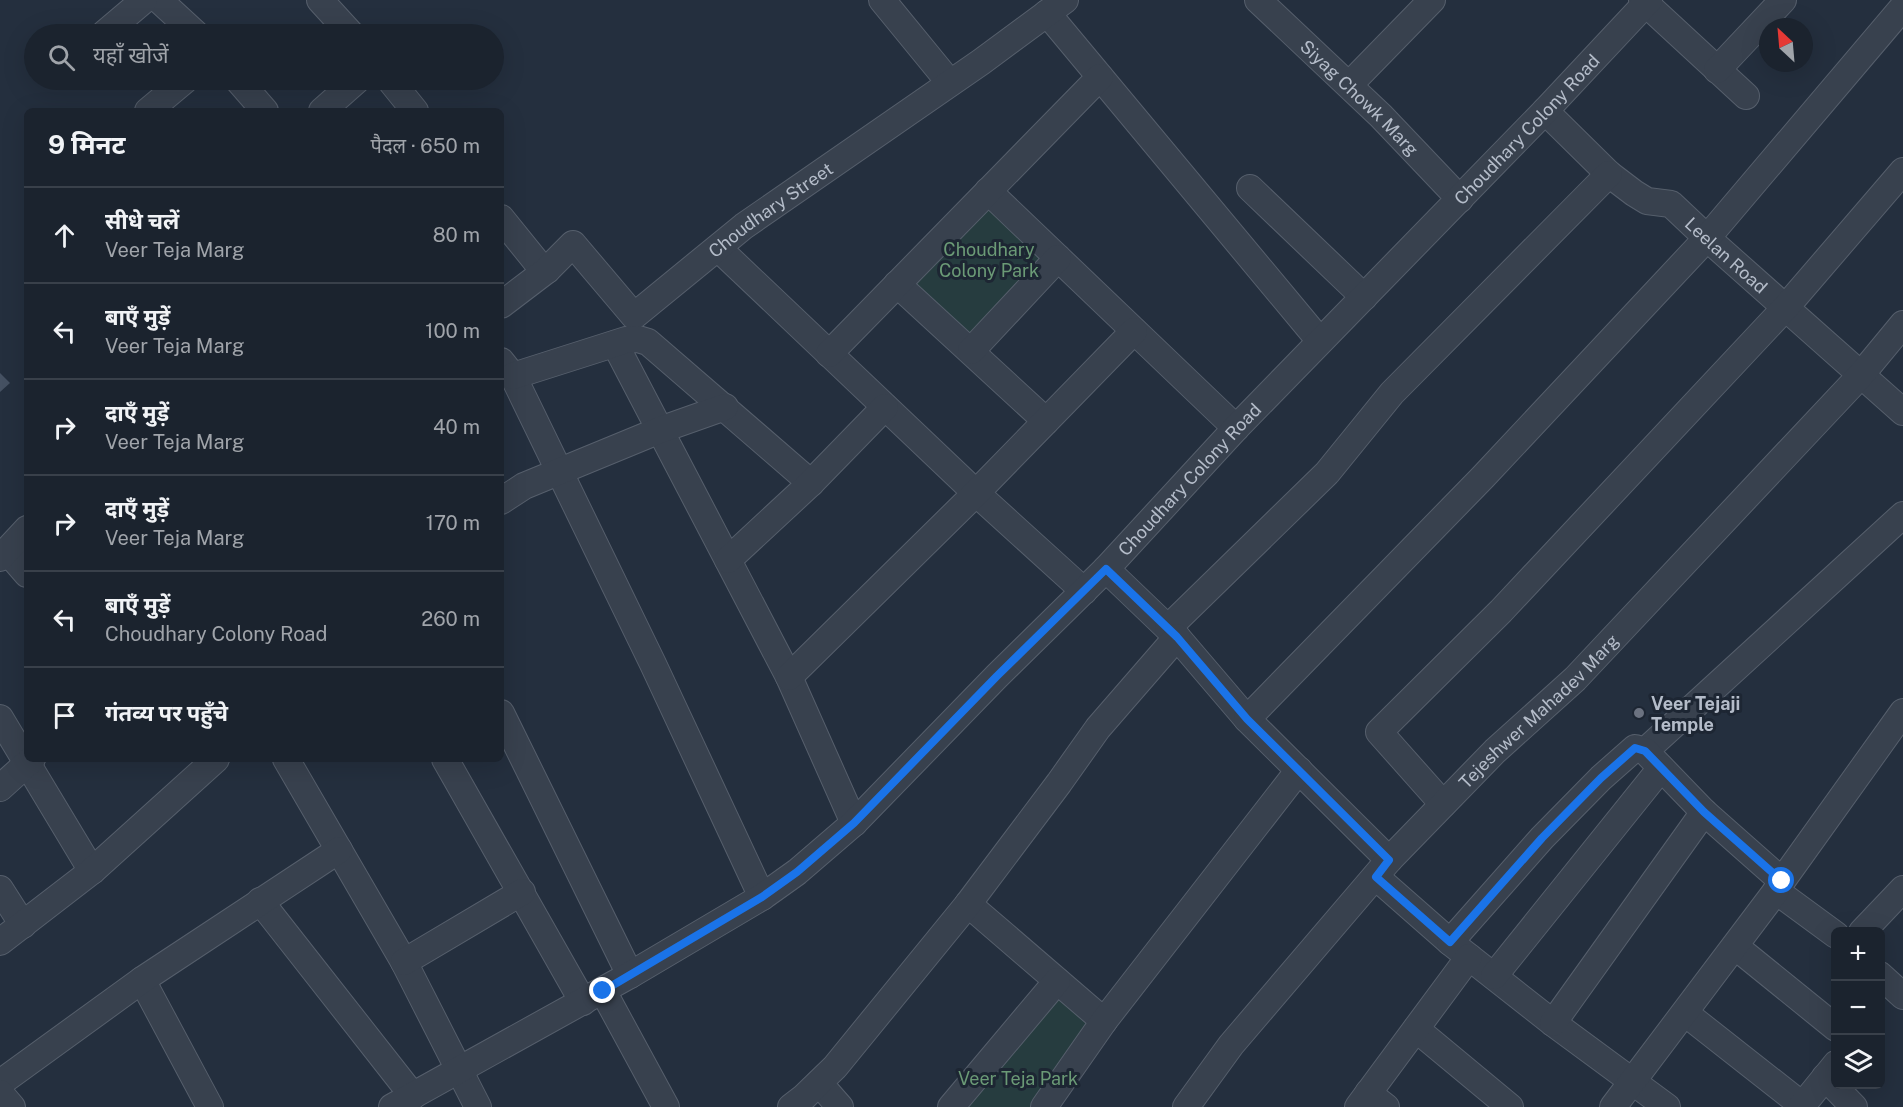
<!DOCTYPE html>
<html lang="hi">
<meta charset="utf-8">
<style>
body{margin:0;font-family:"Public Sans","Noto Sans Devanagari",sans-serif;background:#282f3a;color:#f1f3f6}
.controls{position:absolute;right:18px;bottom:18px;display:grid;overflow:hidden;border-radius:9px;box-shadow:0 6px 24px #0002}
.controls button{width:54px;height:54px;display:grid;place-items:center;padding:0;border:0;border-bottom:2px solid #39404a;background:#1b232e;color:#f1f3f6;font:30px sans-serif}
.compass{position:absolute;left:1759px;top:18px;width:54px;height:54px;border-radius:50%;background:#1b232e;box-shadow:0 6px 24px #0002;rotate:334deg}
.stop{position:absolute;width:18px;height:18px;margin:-14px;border:4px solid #1a73e8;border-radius:50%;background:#fff}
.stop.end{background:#1a73e8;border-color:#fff;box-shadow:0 2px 6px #0008}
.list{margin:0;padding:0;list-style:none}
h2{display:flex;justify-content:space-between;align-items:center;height:78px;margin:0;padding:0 24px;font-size:26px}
h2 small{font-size:20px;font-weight:400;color:#a0a4aa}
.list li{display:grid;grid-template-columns:39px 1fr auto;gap:18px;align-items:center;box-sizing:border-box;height:96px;padding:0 24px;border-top:2px solid #39404a}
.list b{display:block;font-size:22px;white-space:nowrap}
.list p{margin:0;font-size:20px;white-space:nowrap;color:#a0a4aa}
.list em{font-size:20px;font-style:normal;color:#a0a4aa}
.icon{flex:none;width:33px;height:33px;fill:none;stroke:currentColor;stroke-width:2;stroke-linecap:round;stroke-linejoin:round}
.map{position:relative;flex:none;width:1903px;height:1107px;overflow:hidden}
.search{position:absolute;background:#1b232e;box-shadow:0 6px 24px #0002;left:24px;top:24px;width:480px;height:66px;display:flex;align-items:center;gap:15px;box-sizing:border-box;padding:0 21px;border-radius:33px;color:#a0a4aa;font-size:22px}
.panel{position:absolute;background:#1b232e;box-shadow:0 6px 24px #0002;left:24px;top:108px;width:480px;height:654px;border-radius:9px}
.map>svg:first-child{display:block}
.green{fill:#263c3f}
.building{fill:#455162}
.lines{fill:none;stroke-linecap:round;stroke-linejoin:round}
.minor-casing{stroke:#565f6c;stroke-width:28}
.minor{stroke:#38414e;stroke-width:26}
.route{stroke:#1a73e8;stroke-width:8}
.worship-dot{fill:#6b7280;stroke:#1d2633;stroke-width:2}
.labels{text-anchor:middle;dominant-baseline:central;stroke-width:6;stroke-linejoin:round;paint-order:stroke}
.street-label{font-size:18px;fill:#b4bcc9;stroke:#1d2633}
.park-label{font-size:18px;fill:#6b9a76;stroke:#1d2633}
.poi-label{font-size:18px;font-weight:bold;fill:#b4bcc9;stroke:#1d2633;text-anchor:start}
</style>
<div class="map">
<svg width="1903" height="1107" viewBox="0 0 1903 1107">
<rect width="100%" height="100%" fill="#242f3e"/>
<!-- green -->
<g class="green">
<path d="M987 200 1052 259 968 341 908 286Z"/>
<path d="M1051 993 1093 1026 1033 1107H959Z"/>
</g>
<!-- building -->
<path class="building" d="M0 373 10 383 0 392Z"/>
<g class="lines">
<defs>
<g id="minor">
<path d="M159 0 196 34"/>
<path d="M320 0 351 34"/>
<path d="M882 0 950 83"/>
<path id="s1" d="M1258 0 1381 116 1460 199"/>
<path d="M1642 0 1746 96"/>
<path d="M1047 13 1320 341"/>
<path d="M104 34 144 0"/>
<path d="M1717 70 1783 0"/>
<path d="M238 80 265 111"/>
<path d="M390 80 415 111"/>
<path d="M1352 82 1432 0"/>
<path d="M148 111 185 80"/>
<path d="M322 111 357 80"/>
<path id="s2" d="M1545 111 1609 174 1634 193 1647 201 1671 204 1707 238 1903 412"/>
<path d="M1250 188 1364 297"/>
<path d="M988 191 1236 428"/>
<path d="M501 218 539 265 547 270"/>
<path d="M718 248 976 493 1084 591"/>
<path d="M897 284 1046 421"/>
<path id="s3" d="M501 305 547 270 573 244 634 316 744 226 981 62 1065 0"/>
<path d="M615 344 789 677 854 823"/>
<path d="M971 351 1058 258"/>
<path d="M829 354 1100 77"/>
<path d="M501 361 513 376 653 664 762 897"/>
<path d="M513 376 626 340 638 339 648 342 811 483"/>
<path d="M501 501 524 486 660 430 725 407"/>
<path d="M7 551 27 574"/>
<path d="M0 558 27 529"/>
<path d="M728 560 811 483 885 407"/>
<path d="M1106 569 1177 637 1247 719 1389 860"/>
<path d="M1168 628 1327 473 1392 393 1609 174"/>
<path d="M789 677 976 493 1134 331"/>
<path d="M501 713 630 975"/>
<path d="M0 718 92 871"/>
<path d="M1247 719 1483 477 1707 238 1903 7"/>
<path d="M1645 751 1903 515"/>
<path d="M286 759 404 962 478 1107"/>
<path d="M445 759 583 1002"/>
<path d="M0 788 32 759"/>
<path d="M1443 804 1379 732 1501 611 1786 307 1903 171"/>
<path d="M1376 877 1450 942 1542 838 1601 778 1635 748 1645 751 1704 812 1782 881 1776 891 1836 935"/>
<path d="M1782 881 1903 712"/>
<path d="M0 889 23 925"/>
<path d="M260 901 413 1096"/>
<path d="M968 904 1104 1021"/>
<path d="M1862 932 1903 889"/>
<path d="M0 942 92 871 216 759"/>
<path d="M1450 942 1553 1023 1667 1107"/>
<path d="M1736 947 1836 1028"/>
<path d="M404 962 522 892"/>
<path d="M1880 975 1903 996"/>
<path d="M1494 976 1661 768"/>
<path d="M142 980 210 1107"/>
<path d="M603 991 666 1107"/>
<path d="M1685 1013 1802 1105"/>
<path d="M1553 1023 1704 812"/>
<path d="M1416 1029 1510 1107"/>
<path d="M1825 1077 1854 1107"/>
<path d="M0 1083 142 980 339 850"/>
<path d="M819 1083 840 1107"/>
<path d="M0 1093 12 1107"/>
<path d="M1368 1093 1386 1107"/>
<path id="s4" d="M392 1107 630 975 762 897 797 872 854 823 997 676 1106 569 1236 428 1545 111 1649 0"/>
<path d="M791 1107 804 1097 835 1067 968 904 1059 783 1098 728 1177 637"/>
<path d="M951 1107 1057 981"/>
<path d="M1044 1107 1104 1021 1299 770"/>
<path id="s5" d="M1186 1107 1231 1045 1389 860 1495 751 1575 679 1860 376 1903 324"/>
<path d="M1358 1107 1469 957"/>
<path d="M1613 1107 1776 891"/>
<path d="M1801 1107 1836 1064"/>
</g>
</defs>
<!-- minor casing -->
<use href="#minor" class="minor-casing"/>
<!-- minor -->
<use href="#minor" class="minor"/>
</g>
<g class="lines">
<!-- route -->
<path class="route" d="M603 991 762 897 797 872 854 823 997 676 1106 569 1177 637 1247 719 1389 860 1376 877 1450 942 1542 838 1601 778 1635 748 1645 751 1704 812 1782 881"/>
</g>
<!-- markers -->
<circle class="worship-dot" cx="1639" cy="713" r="6"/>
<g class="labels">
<!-- street labels -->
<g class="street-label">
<text stroke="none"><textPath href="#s1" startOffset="141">Siyag Chowk Marg</textPath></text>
<text stroke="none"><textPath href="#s4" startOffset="1510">Choudhary Colony Road</textPath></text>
<text stroke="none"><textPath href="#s3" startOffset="362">Choudhary Street</textPath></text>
<text stroke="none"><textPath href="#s2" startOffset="236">Leelan Road</textPath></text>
<text stroke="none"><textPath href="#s4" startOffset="1024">Choudhary Colony Road</textPath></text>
<text stroke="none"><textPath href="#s5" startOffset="531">Tejeshwer Mahadev Marg</textPath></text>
</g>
<!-- park labels -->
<g class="park-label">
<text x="989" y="249">Choudhary<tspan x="989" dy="21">Colony Park</tspan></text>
<text x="1018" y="1078">Veer Teja Park</text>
</g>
<!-- poi labels -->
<g class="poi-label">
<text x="1651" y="703">Veer Tejaji<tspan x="1651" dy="21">Temple</tspan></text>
</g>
</g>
</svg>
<div class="controls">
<button>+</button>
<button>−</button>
<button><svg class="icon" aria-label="layers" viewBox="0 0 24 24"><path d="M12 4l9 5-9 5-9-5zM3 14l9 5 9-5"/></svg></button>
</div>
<svg class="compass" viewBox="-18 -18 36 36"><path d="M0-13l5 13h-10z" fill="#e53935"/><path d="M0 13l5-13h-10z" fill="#a0a4aa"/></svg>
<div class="stop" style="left:1782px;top:881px"></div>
<div class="stop end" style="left:603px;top:991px"></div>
<div class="search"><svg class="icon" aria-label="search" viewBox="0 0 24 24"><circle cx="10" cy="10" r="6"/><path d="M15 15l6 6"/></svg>यहाँ खोजें</div>
<section class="panel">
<h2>9 मिनट<small>पैदल · 650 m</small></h2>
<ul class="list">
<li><svg class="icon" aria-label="ahead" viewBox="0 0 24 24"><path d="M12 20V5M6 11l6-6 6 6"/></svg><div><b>सीधे चलें</b><p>Veer Teja Marg</p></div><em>80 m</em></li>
<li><svg class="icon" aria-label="left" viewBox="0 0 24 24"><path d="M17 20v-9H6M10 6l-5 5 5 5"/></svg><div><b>बाएँ मुड़ें</b><p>Veer Teja Marg</p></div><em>100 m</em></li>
<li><svg class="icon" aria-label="right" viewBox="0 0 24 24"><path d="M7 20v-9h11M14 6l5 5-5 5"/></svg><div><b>दाएँ मुड़ें</b><p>Veer Teja Marg</p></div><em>40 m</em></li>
<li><svg class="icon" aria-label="right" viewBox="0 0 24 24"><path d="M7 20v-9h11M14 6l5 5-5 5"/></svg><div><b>दाएँ मुड़ें</b><p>Veer Teja Marg</p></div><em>170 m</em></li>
<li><svg class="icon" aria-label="left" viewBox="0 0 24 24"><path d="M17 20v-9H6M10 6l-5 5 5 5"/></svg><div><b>बाएँ मुड़ें</b><p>Choudhary Colony Road</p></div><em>260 m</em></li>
<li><svg class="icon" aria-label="arrive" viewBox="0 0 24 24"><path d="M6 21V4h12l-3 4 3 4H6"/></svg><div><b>गंतव्य पर पहुँचे</b></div></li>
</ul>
</section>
</div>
